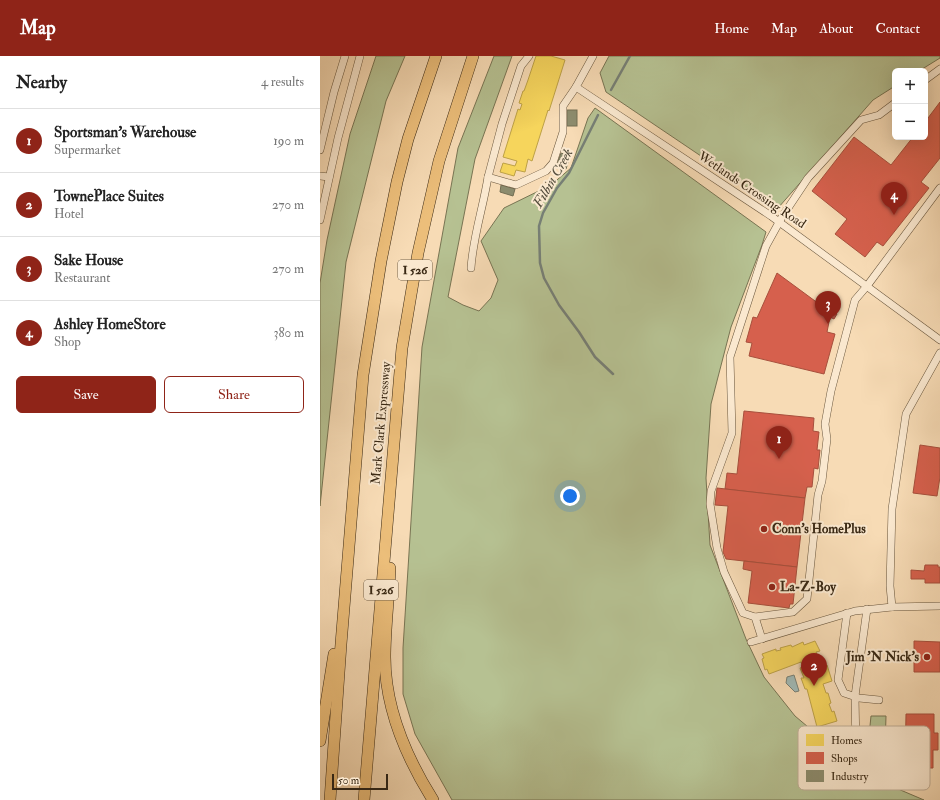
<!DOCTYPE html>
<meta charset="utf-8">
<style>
body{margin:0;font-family:"IM FELL Double Pica",serif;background:#f6f6f6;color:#222}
.controls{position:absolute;right:12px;top:12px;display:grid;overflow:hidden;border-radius:6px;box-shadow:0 4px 16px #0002}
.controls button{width:36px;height:36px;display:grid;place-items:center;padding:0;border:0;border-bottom:1px solid #e0e0e0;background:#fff;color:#222;font:20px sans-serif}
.scale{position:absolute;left:12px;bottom:10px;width:56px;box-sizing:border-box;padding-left:4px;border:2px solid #392814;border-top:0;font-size:11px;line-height:14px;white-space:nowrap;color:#392814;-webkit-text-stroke:3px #fae8cf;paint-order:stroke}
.you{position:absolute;left:250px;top:440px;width:14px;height:14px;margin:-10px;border:3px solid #fff;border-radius:50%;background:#1a73e8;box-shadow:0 0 0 6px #1a73e833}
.badge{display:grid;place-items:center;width:26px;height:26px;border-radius:50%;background:#8f2418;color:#fff;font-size:13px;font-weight:700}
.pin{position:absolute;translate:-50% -33px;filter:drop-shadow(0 1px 2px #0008)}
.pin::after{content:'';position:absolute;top:21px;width:14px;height:12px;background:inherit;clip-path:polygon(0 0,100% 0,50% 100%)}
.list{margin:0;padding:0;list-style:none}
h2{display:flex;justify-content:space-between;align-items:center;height:52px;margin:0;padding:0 16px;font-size:17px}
h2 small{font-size:13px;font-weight:400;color:#767676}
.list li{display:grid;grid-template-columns:26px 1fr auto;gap:12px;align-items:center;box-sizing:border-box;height:64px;padding:0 16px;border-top:1px solid #e0e0e0}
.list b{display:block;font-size:15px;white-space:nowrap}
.list p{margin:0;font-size:13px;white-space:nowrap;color:#767676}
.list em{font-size:13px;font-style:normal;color:#767676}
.actions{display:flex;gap:8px;padding:12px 16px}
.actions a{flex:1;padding:9px 0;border:1px solid #8f2418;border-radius:6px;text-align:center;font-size:14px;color:#8f2418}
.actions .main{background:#8f2418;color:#fff}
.map{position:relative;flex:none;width:620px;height:744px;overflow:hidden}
header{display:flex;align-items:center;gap:24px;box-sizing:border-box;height:56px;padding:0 20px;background:#8f2418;color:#fff}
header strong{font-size:19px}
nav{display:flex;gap:22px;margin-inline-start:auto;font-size:14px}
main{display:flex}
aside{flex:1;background:#fff}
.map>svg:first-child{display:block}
.green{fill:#b6c192;stroke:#787453}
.water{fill:#a0b9b6;stroke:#777f75}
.homes{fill:#f6d55c;stroke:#bda146}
.shops{fill:#d6604d;stroke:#a74f3c}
.industry{fill:#8c8c6e;stroke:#736e53}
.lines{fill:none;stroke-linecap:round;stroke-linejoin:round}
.stream{stroke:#777f75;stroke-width:2.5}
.minor-casing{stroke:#68553c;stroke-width:8}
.highway-casing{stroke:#392814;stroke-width:12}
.minor{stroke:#fae8cf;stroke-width:7}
.highway{stroke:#ecbe7a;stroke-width:11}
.poi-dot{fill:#8f2418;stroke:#fae8cf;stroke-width:1.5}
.labels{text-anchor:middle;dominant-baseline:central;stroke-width:4;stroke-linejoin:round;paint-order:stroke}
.shield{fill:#fae8cf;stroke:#73624c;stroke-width:1}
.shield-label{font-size:12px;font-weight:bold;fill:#392814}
.street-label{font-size:13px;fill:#392814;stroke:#fae8cf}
.poi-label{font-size:13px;font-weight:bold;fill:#392814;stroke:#fae8cf;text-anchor:start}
.water-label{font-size:14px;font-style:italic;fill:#534c3c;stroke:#fae8cf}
.key{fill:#fae8cf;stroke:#c0ae97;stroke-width:1}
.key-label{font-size:11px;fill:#392814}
</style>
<header>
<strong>Map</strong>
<nav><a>Home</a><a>Map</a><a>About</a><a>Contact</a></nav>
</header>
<main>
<aside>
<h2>Nearby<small>4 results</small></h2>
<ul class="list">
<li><span class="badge">1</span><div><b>Sportsman's Warehouse</b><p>Supermarket</p></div><em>190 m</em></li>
<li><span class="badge">2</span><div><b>TownePlace Suites</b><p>Hotel</p></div><em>270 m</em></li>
<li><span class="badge">3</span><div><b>Sake House</b><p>Restaurant</p></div><em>270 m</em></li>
<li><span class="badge">4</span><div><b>Ashley HomeStore</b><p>Shop</p></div><em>380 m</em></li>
</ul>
<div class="actions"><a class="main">Save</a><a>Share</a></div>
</aside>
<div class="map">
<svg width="620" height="744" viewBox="0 0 620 744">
<rect width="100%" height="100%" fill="#f7dbb5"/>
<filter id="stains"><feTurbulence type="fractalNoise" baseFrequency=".005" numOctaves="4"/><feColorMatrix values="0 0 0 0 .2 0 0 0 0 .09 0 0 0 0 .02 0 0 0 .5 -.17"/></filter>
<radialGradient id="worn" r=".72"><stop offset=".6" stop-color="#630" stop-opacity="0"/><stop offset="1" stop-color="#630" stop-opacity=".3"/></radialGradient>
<!-- green -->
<g class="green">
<path d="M56 0H85L66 45 26 206 0 450V227L7 184 30 78Z"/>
<path d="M174 0H192L155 103 128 241 143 249 159 255 171 242 178 224 161 185 184 152 231 129 251 112 268 62 275 52 446 176 442 189 411 271 391 348 386 422 390 489 426 583 444 621 475 660 545 719 551 660H566L564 727 604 744H132L95 678 83 638V592L102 291 138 92Z"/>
<path d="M289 0H620V2L599 15H575V30L553 44 458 152 286 36 280 17Z"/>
</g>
<!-- water -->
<path class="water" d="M474 619 479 635 475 636 466 627 467 621Z"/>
<!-- homes -->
<g class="homes">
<path d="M216 0H231L245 4 229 55 228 54 212 105 208 103 205 116 196 114 194 120 180 116 183 107 195 110 197 105 183 101 198 53 200 54 202 48 199 47 203 35H204L208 24Z"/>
<path d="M495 585 500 595 496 596 500 606 501 605 503 610 507 609 512 625 503 628 506 637H508L511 647 509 648 512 656 514 655 517 665 497 671 487 633H485L481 622H484L480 612 483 611 481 606 449 618 447 613 445 614 442 603 444 602 442 598 456 593V595L461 594 460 592 471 589 472 591 483 586 484 589Z"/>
</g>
<!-- shops -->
<g class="shops">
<path d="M620 46V102L601 126 609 132 563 190 557 186 545 201 515 178 527 163 492 135 534 81 571 109 593 81H605V66Z"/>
<path d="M457 217 510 256 512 253 517 258 514 263 510 261 507 276 515 278 504 318 429 300 432 287 426 286 433 261 437 262Z"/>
<path d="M424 355 494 362 493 375 499 376 497 394H500L498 413 494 412 492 431H487L485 442 405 433 407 417 417 418Z"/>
<path d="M600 389 620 392V421L617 440 593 437Z"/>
<path d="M397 432 485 442 477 511 406 503 403 496 408 450 395 449Z"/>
<path d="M424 505 477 511 473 548H470L469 552 428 547 432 515 423 513Z"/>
<path d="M605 509H618V511H620V527H605V523H591V514L604 515Z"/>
<path d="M594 585 620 586V616H594Z"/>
<path d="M586 658H614V677H618V694H613V712H585Z"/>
</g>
<!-- industry -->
<g class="industry">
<rect x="247" y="54" width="10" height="16"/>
<path d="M241 97 250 100 246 113 236 111Z"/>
<path d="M181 129 195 133 193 140 180 136Z"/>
</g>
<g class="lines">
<!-- stream -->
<g class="stream">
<path d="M291 34 310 0"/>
<path d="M278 59 249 117 237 132 223 157 219 170 220 207 224 222 239 249 259 276 275 301 293 318"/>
</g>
<defs>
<g id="minor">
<path d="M209 0 201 10 182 68 168 121 196 129 226 115 233 107 243 76V50L256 31"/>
<path d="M273 0 256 31 451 160 620 284"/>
<path d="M605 24 620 13"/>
<path d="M0 94 14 36 25 0"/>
<path d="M0 120 9 121"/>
<path d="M0 164 18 82 40 0"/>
<path d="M151 212C153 181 163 152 168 121"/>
<path d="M572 551 570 530 572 453 586 358 620 297"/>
<path d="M527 557 518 624 524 637 539 642 559 644"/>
<path d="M435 561 473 556 487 543 498 439 502 425 507 383 505 368 511 335 535 244 547 230 620 132"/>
<path d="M442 583 435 561 423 557 404 516 397 492 390 448 391 435 412 377 410 301 446 190 462 161 488 122 541 64 559 59 575 47"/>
<path d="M431 586 535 555 572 551 620 550"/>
<path d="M512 681 535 680"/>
<path d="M536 694 535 640 547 553"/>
</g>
<g id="highway">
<path d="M70 512C69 542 65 572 65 601 65 653 86 701 113 744"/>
<path d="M0 685 14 598"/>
<path d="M10 744 21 588 43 319 61 205 77 126 88 83 116 0"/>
<path d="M44 744 82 292 98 197 119 105 153 0"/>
</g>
</defs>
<!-- minor casing -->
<use href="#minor" class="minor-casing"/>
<!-- highway casing -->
<use href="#highway" class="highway-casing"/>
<!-- minor -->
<use href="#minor" class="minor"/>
<!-- highway -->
<use href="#highway" class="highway"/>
</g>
<!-- markers -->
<g class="poi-dot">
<circle cx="444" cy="473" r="4"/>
<circle cx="452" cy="531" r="4"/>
<circle cx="607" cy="601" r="4"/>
</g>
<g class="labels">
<!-- shield labels -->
<g class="shield">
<rect x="78" y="204" width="34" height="20" rx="3"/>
<rect x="44" y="524" width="34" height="20" rx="3"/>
</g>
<g class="shield-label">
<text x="95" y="214">I 526</text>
<text x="61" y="534">I 526</text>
</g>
<!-- street labels -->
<g class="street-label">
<text transform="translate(432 134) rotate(34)">Wetlands Crossing Road</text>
<text transform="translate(61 367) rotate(-85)">Mark Clark Expressway</text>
</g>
<!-- poi labels -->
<g class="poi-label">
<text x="452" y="473">Conn's HomePlus</text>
<text x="460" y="531">La-Z-Boy</text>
<text x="599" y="601" text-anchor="end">Jim 'N Nick's</text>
</g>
<!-- water labels -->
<g class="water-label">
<text transform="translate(233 122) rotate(-60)">Filbin Creek</text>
</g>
</g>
<!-- legend -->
<rect x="478" y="670" width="132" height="64" rx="6" class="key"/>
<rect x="486" y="678" width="18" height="12" fill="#f6d55c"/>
<rect x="486" y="696" width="18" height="12" fill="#d6604d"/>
<rect x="486" y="714" width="18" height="12" fill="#8c8c6e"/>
<g class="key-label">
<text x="511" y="688">Homes</text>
<text x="511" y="706">Shops</text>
<text x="511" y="724">Industry</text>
</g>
<rect width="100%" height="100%" filter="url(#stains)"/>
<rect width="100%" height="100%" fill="url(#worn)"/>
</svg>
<div class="controls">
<button>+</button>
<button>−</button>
</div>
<div class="scale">50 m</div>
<div class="you"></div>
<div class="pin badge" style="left:459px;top:403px">1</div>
<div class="pin badge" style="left:494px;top:630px">2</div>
<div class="pin badge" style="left:508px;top:268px">3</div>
<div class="pin badge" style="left:574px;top:159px">4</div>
</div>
</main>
